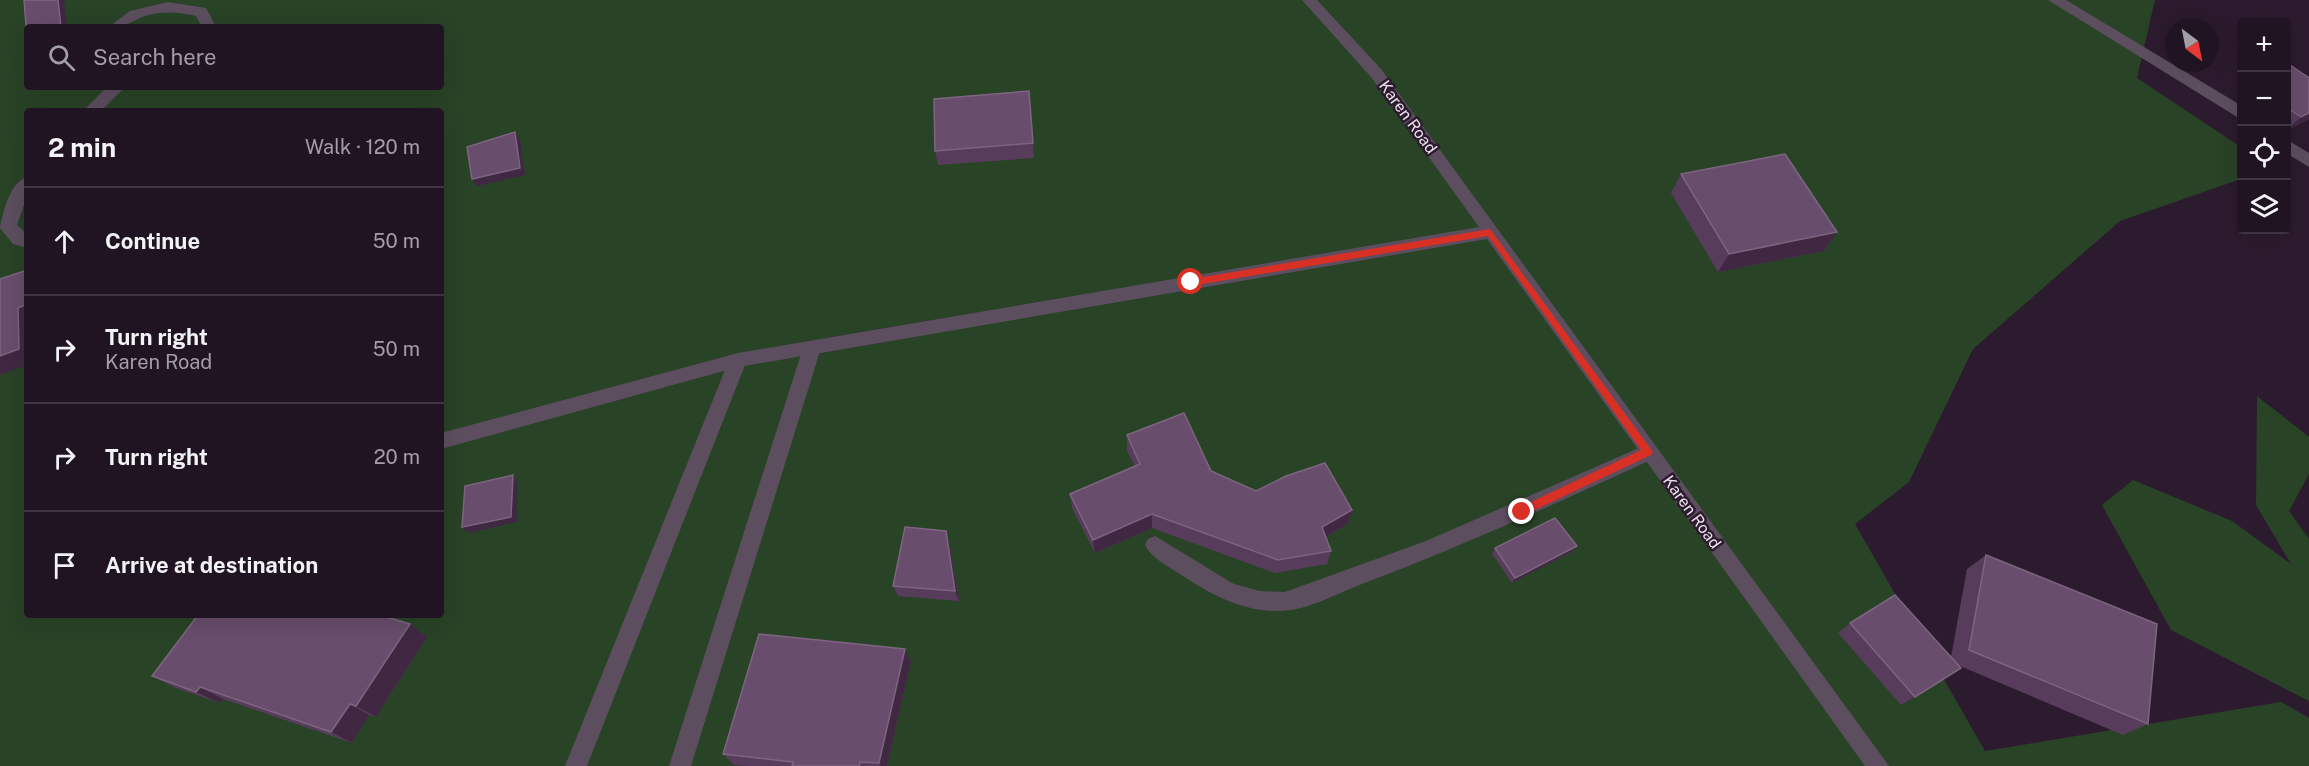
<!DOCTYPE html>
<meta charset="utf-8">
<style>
body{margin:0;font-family:"Public Sans",sans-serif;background:#2d212f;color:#f1f3f6}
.controls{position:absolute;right:18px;top:18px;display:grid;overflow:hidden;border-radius:6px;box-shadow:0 6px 24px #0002}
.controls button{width:54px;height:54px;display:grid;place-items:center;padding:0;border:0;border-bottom:2px solid #3e3340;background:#211422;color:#f1f3f6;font:30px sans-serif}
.compass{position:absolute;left:2165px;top:18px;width:54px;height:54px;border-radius:50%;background:#211422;box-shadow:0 6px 24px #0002;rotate:148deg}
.stop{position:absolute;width:18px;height:18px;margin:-14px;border:4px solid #d93025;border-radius:50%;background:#fff}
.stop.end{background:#d93025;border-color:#fff;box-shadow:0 2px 6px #0008}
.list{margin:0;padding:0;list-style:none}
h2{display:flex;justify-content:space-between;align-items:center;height:78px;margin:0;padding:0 24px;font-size:26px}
h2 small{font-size:20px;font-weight:400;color:#a29ea5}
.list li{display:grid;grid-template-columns:39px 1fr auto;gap:18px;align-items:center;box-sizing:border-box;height:108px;padding:0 24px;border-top:2px solid #3e3340}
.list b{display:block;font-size:22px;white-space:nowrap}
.list p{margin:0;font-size:20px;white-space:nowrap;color:#a29ea5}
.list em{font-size:20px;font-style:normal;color:#a29ea5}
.icon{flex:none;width:33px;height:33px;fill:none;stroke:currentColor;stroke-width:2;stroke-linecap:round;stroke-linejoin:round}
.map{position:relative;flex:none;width:2309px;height:766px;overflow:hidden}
.search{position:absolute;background:#211422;box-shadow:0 6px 24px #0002;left:24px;top:24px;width:420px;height:66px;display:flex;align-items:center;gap:15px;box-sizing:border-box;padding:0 21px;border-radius:6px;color:#a29ea5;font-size:22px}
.panel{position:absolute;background:#211422;box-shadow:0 6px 24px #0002;left:24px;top:108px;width:420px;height:510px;border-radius:6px}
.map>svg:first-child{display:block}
.green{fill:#294327;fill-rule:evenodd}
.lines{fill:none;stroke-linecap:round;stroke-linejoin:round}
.service{fill:#5c4e5e;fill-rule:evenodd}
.minor{fill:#5c4e5e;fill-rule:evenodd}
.wall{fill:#583c5c}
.shaded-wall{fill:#402843}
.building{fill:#684e6c;stroke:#7d6580;stroke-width:1.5}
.route{fill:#d93025}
.labels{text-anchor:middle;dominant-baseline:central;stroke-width:5;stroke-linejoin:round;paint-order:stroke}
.street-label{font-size:16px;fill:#ede1ee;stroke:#2c1b2e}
</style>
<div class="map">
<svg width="2309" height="766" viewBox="0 0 2309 766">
<rect width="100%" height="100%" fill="#2c1b2e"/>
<!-- green -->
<g class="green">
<path d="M0 0H2155L2137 78 2241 147V179L2120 221 1973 349 1909 482 1855 524 1985 751 2281 702 2309 718V766H0ZM27 27H441V87H27ZM27 111H441V615H27Z"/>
<path d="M2257 396 2309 437V474L2289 511 2309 539V701L2171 630 2102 505 2133 480 2232 521 2291 564 2256 505Z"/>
</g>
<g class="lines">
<!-- service -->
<g class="service">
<path d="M812 341 818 343 821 348 691 766H669L803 348 806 343Z"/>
<path d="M738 353 744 355 747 360 587 766H565L729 360 732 355Z"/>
<path d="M1648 444 1655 446 1657 452 1655 458C1558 503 1462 546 1362 584 1336 594 1305 612 1276 611 1242 611 1210 594 1183 576 1171 568 1151 558 1145 545L1148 539 1155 536 1234 584 1260 591 1285 592 1426 541Z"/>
</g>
<!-- minor -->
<g class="minor">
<path d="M1302 0H1317L1381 69 1889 766H1865L1487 239 738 367 441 449V433L738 353 1479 227 1371 77Z"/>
<path d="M2048 0H2066L2242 106V120Z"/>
<path d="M168 2 206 8 216 27H202L196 16C181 12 164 11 148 15 130 21 129 27 109 27L130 11Z"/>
<path d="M107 87H125L101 111H83Z"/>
<path d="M2286 139 2309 153V167L2286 153Z"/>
<path d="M27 177V196L17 225 27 234V248L13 244 0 228C3 212 10 182 27 177Z"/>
</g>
</g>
<!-- wall -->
<g class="wall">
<path d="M2286 67 2309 119 2286 131Z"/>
<path d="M1029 91 1034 158 938 165 935 151Z"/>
<path d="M1681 174 1824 251 1718 272 1671 193Z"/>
<path d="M1127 435 1256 491 1352 510 1348 524 1326 537 1331 551 1327 564 1275 573 1152 528 1095 553 1072 508 1070 494 1135 466 1127 451Z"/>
<path d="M949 541 959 601 898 596 893 586Z"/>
<path d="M1495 548 1573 551 1512 583 1492 554Z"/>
<path d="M1986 555 2148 724 2123 735 1960 666 1961 668 1901 705 1838 633 1850 623 1951 657 1967 569Z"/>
<path d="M410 624 427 637 376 717 369 715 352 743 223 699 220 703 176 688 152 676Z"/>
<path d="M905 649 911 662 887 766H748L734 765 723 754Z"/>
</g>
<!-- shaded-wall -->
<g class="shaded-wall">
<path d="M58 0H64L67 27H61Z"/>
<path d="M2309 113V119L2286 131 2301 117Z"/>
<path d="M515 132 520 140 525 175 477 186 472 179Z"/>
<path d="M1837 232 1824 251 1718 272 1729 254Z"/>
<path d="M27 304V365L0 375V356L18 308Z"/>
<path d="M513 475 518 481 517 522 468 533 462 527Z"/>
<path d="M1352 510 1348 524 1318 541 1322 527Z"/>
<path d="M1152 514V528L1095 553 1093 540Z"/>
<path d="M946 531 949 541 959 601 955 591Z"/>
<path d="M1577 546 1573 551 1512 583 1515 578Z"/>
<path d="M410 624 427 637 376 717 356 706Z"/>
<path d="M905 649 911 662 887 766H881L879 763Z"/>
<path d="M200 687 223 699 220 703 196 692Z"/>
<path d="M350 704 369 715 352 743 331 732Z"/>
</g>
<!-- building -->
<g class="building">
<path d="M24 0H58L61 27H27V37Z"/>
<path d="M2290 65 2309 78V113L2301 117 2286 107V67Z"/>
<path d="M1029 91 1033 143 935 151 934 99Z"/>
<path d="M515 132 520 168 472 179 467 147Z"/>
<path d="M1785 154 1837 232 1729 254 1681 174Z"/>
<path d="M27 270V304L18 308 19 349 0 356V279Z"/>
<path d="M1184 413 1211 471 1256 491 1286 476 1325 463 1352 510 1322 527 1331 551 1278 560 1152 514 1093 540 1070 494 1140 464 1127 435Z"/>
<path d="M513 475 511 517 462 527 465 486Z"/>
<path d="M1555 518 1577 546 1515 578 1495 548Z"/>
<path d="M905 527 946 531 955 591 893 586Z"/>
<path d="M1986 555 2157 624 2148 724 1969 650Z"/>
<path d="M1895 595 1961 668 1915 697 1850 623Z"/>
<path d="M198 615H380L410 624 356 706 350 704 331 732 200 687 196 692 152 676Z"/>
<path d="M759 634 905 649 879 763 860 762 859 766H792L793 762 723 754Z"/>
</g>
<!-- route -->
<path class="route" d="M1490 229 1653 452 1651 455 1522 516 1518 515V508L1641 450 1488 236 1191 286 1187 282 1191 279Z"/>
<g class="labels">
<!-- street labels -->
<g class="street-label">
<text transform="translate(1408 117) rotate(54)">Karen Road</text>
<text transform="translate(1692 512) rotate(54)">Karen Road</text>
</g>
</g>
</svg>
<div class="controls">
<button>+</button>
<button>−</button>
<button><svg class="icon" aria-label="locate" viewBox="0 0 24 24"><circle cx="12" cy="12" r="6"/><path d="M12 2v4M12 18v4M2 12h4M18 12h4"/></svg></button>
<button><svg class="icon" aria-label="layers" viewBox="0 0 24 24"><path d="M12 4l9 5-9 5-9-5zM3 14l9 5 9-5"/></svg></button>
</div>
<svg class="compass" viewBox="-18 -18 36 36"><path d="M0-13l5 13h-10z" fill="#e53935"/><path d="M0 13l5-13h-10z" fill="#a29ea5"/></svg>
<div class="stop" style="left:1191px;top:282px"></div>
<div class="stop end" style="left:1522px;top:512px"></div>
<div class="search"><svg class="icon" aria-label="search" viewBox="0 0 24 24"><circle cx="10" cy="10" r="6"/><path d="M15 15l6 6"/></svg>Search here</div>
<section class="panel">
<h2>2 min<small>Walk · 120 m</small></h2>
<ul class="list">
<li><svg class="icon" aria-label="ahead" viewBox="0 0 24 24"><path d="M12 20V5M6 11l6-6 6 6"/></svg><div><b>Continue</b></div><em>50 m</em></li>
<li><svg class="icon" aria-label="right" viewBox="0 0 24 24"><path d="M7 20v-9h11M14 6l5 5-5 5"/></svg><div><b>Turn right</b><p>Karen Road</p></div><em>50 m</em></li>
<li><svg class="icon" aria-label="right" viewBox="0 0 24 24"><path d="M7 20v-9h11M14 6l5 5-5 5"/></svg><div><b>Turn right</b></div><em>20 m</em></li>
<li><svg class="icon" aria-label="arrive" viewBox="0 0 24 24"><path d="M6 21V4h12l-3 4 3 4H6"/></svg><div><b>Arrive at destination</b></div></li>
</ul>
</section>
</div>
